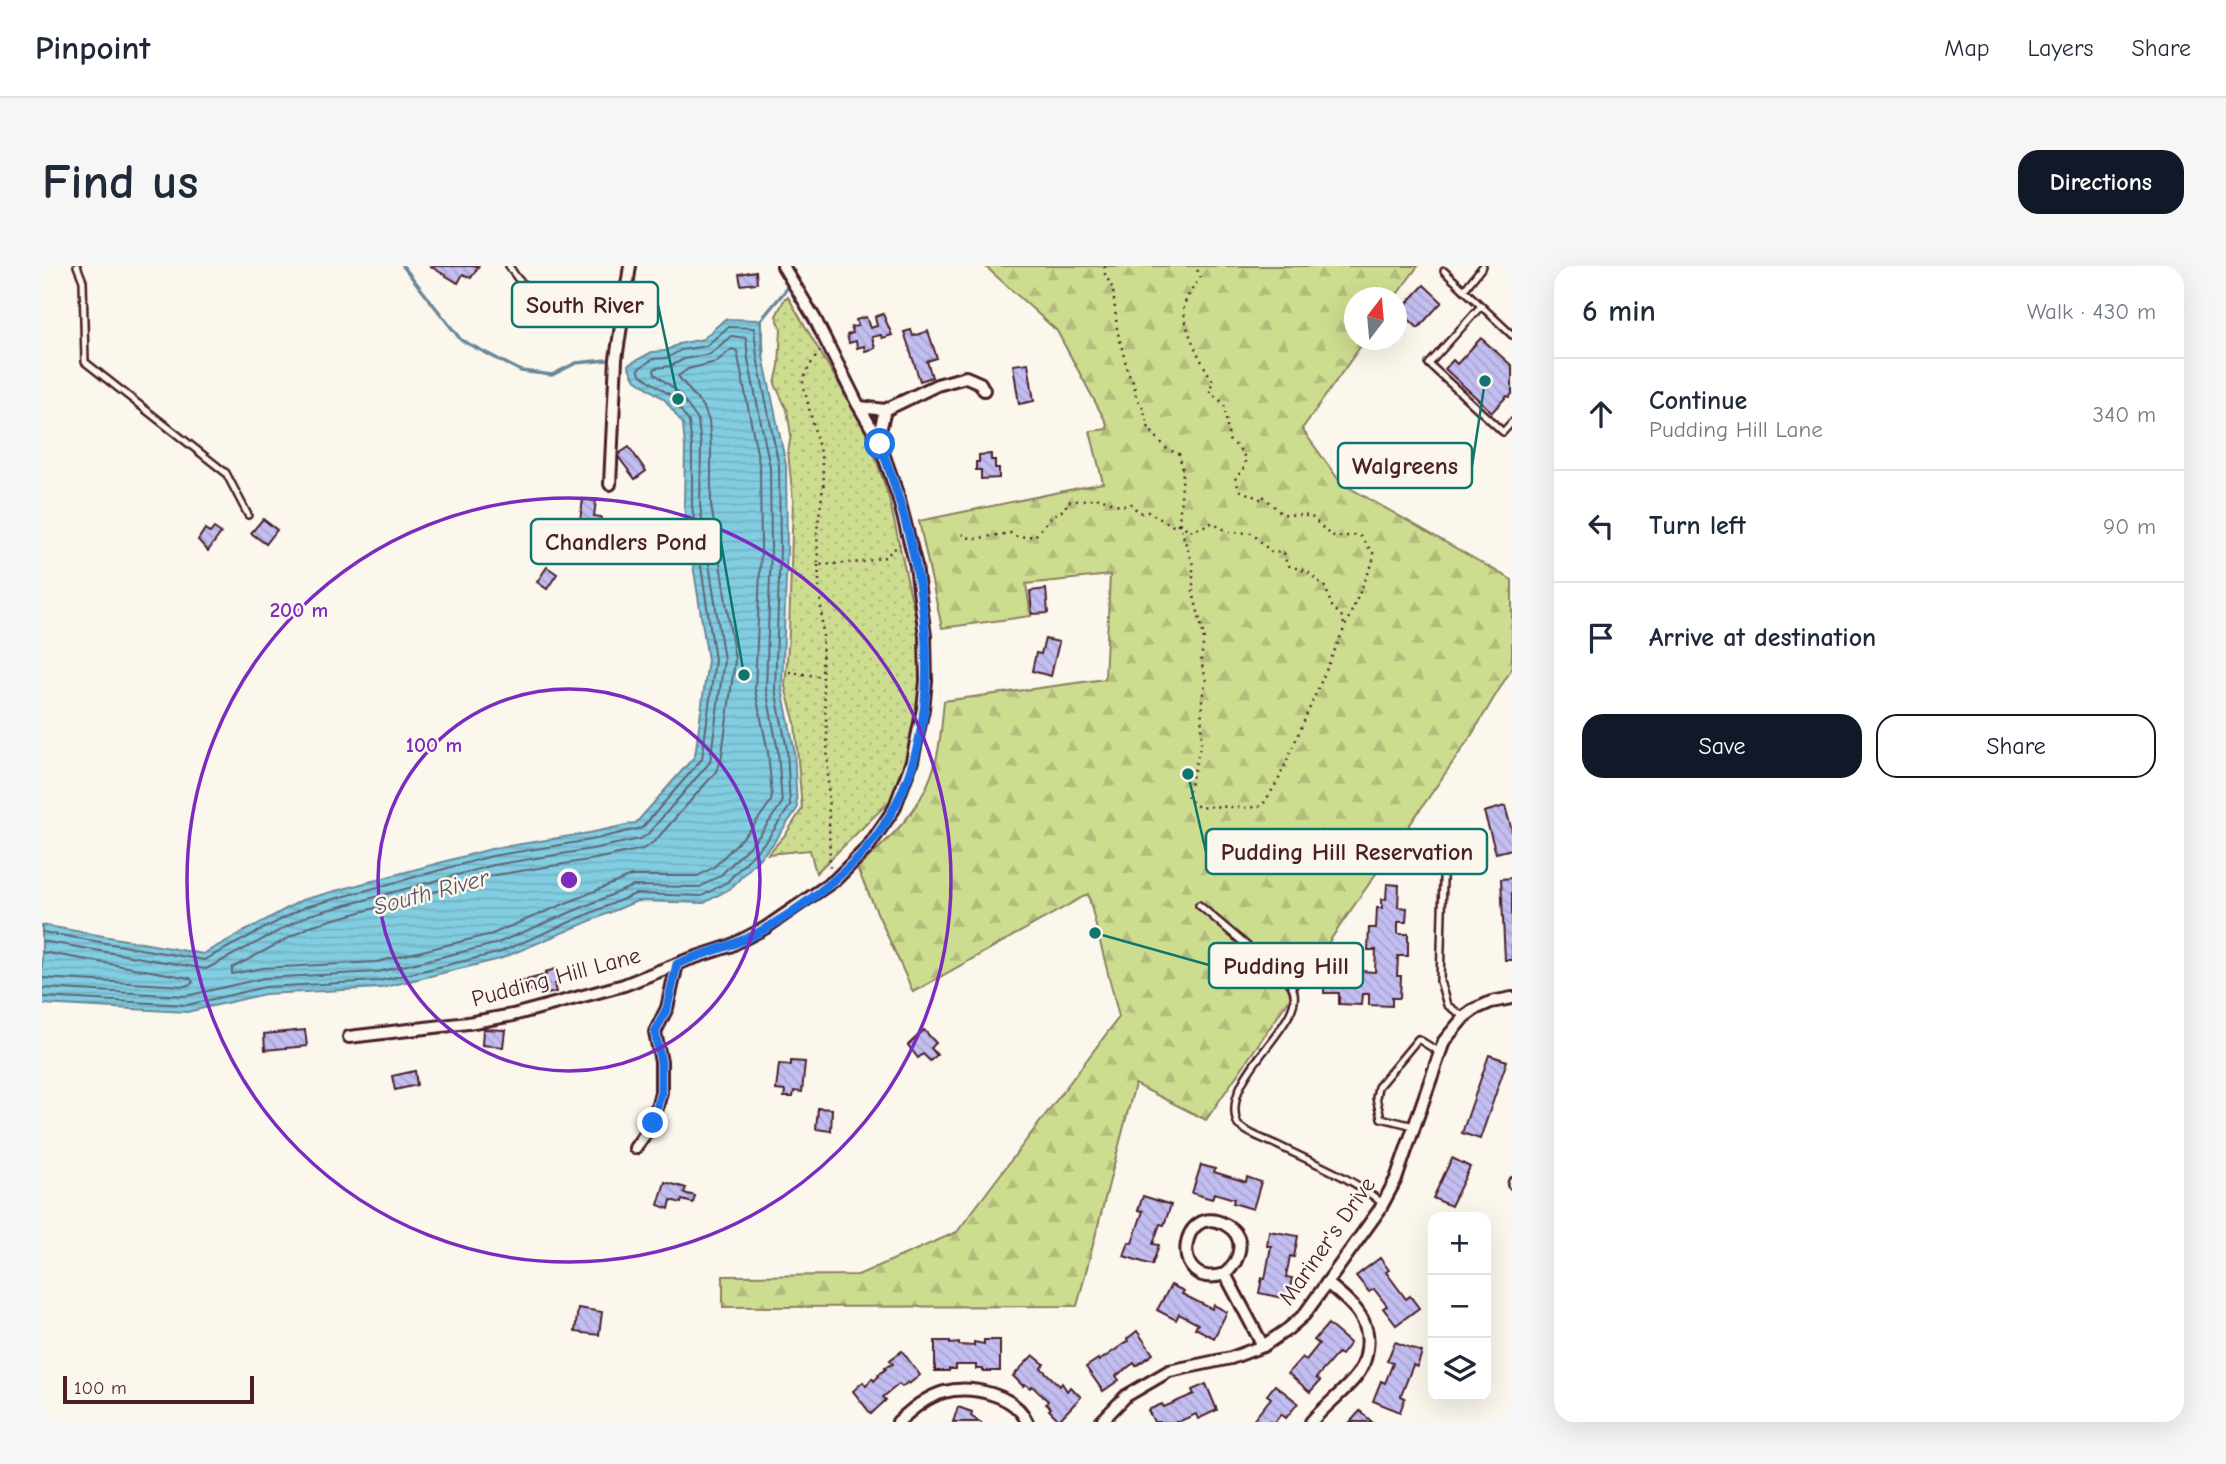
<!DOCTYPE html>
<meta charset="utf-8">
<style>
body{margin:0;font-family:"Comic Neue",sans-serif;background:#f6f6f7;color:#1f2937}
.controls{position:absolute;right:21px;bottom:21px;display:grid;overflow:hidden;border-radius:14px;box-shadow:0 7px 28px #0002}
.controls button{width:63px;height:63px;display:grid;place-items:center;padding:0;border:0;border-bottom:2px solid #e0e1e3;background:#fff;color:#1f2937;font:35px sans-serif}
.compass{position:absolute;left:1302px;top:21px;width:63px;height:63px;border-radius:50%;background:#fff;box-shadow:0 7px 28px #0002;rotate:16deg}
.scale{position:absolute;left:21px;bottom:18px;width:191px;box-sizing:border-box;padding-left:7px;border:4px solid #4a1f2b;border-top:0;font-size:19px;line-height:24px;white-space:nowrap;color:#4a1f2b;-webkit-text-stroke:5px #fbf7ec;paint-order:stroke}
.stop{position:absolute;width:21px;height:21px;margin:-16px;border:5px solid #1a73e8;border-radius:50%;background:#fff}
.stop.end{background:#1a73e8;border-color:#fff;box-shadow:0 2px 7px #0008}
.list{margin:0;padding:0;list-style:none}
h2{display:flex;justify-content:space-between;align-items:center;height:91px;margin:0;padding:0 28px;font-size:30px}
h2 small{font-size:23px;font-weight:400;color:#747a83}
.list li{display:grid;grid-template-columns:46px 1fr auto;gap:21px;align-items:center;box-sizing:border-box;height:112px;padding:0 28px;border-top:2px solid #e0e1e3}
.list b{display:block;font-size:26px;white-space:nowrap}
.list p{margin:0;font-size:23px;white-space:nowrap;color:#747a83}
.list em{font-size:23px;font-style:normal;color:#747a83}
.actions{display:flex;gap:14px;padding:21px 28px}
.actions a{flex:1;padding:16px 0;border:2px solid #111827;border-radius:21px;text-align:center;font-size:24px;color:#111827}
.actions .main{background:#111827;color:#fff}
.icon{flex:none;width:38px;height:38px;fill:none;stroke:currentColor;stroke-width:2;stroke-linecap:round;stroke-linejoin:round}
.map{position:relative;flex:none;width:1470px;height:1156px;overflow:hidden;border-radius:21px}
header{display:flex;align-items:center;gap:42px;box-sizing:border-box;height:98px;padding:0 35px;background:#fff;border-bottom:2px solid #e0e1e3}
header strong{font-size:33px}
nav{display:flex;gap:38px;margin-inline-start:auto;font-size:24px}
.intro{display:flex;align-items:center;justify-content:space-between;box-sizing:border-box;height:168px;padding:0 42px}
h1{margin:0;font-size:49px}
.button{padding:18px 32px;border-radius:21px;background:#111827;color:#fff;font-size:24px;font-weight:700}
main{display:flex;gap:42px;padding:0 42px}
aside{flex:1;background:#fff;border-radius:21px;box-shadow:0 7px 28px #0002}
.map>svg:first-child{display:block}
.green{fill:url(#green-dots);stroke:#8c7e5e;stroke-width:2}
.forest{fill:url(#forest-firs);stroke:#8c7e5e;stroke-width:2}
.water{fill:url(#water-rules);stroke:#6b8798;stroke-width:2}
.lines{fill:none;stroke-linecap:round;stroke-linejoin:round}
.shore{stroke:#606574;stroke-width:2}
.stream{stroke:#6b8798;stroke-width:3.5}
.building{fill:url(#building-back-hatch);stroke:#4a1f2b;stroke-width:2}
.service-casing{stroke:#4a1f2b;stroke-width:10}
.minor-casing{stroke:#4a1f2b;stroke-width:16}
.path{stroke:#4a1f2b;stroke-width:2.5;stroke-dasharray:2 5;stroke-linecap:butt}
.service{stroke:#fbf7ec;stroke-width:5}
.minor{stroke:#fbf7ec;stroke-width:10}
.route{stroke:#1a73e8;stroke-width:9}
.ring{fill:none;stroke:#7b2cbf;stroke-width:3.5}
.labels{text-anchor:middle;dominant-baseline:central;stroke-width:5;stroke-linejoin:round;paint-order:stroke}
.street-label{font-size:23px;fill:#4a1f2b;stroke:#fbf7ec}
.water-label{font-size:24px;font-style:italic;fill:#5a5362;stroke:#fbf7ec}
.centre{fill:#7b2cbf;stroke:#fbf7ec;stroke-width:3.5}
.ring-label{font-size:21px;text-anchor:middle;font-weight:bold;fill:#7b2cbf;stroke:#fbf7ec;stroke-width:5;stroke-linejoin:round;paint-order:stroke}
.leader{fill:none;stroke:#0f766e;stroke-width:2.5}
.callout-dot{fill:#0f766e;stroke:#fbf7ec;stroke-width:2.5}
.callout{fill:#fbf7ec;stroke:#0f766e;stroke-width:2.5}
.callout-label{font-size:24px;text-anchor:middle;font-weight:bold;fill:#4a1f2b}
</style>
<header>
<strong>Pinpoint</strong>
<nav><a>Map</a><a>Layers</a><a>Share</a></nav>
</header>
<div class="intro"><h1>Find us</h1><a class="button">Directions</a></div>
<main>
<div class="map">
<svg width="1470" height="1156" viewBox="0 0 1470 1156">
<defs>
<pattern id="green-dots" width="8" height="8" patternUnits="userSpaceOnUse" patternTransform="scale(1.75)"><rect width="8" height="8" fill="#cddd90"/><path d="M2 2h.1M6 6h.1" fill="none" stroke="#b2bd7c" stroke-width="1.8" stroke-linecap="round"/></pattern>
<pattern id="forest-firs" width="22" height="20" patternUnits="userSpaceOnUse" patternTransform="scale(1.75)"><rect width="22" height="20" fill="#cddd90"/><path d="M5 1l3.5 6h-7zM16 11l3.5 6h-7z" fill="#b2bd7c"/></pattern>
<pattern id="water-rules" width="6" height="5" patternUnits="userSpaceOnUse" patternTransform="scale(1.75)"><rect width="6" height="5" fill="#81cde1"/><path d="M0 2.5h6" fill="none" stroke="#71b0c1"/></pattern>
<pattern id="building-back-hatch" width="6" height="6" patternUnits="userSpaceOnUse" patternTransform="scale(1.75)"><rect width="6" height="6" fill="#c3bef1"/><path d="M-1 5l2 2M0 0l6 6M5-1l2 2" fill="none" stroke="#a9a3cf"/></pattern>
</defs>
<rect width="100%" height="100%" fill="#fbf7ec"/>
<filter id="ink" filterUnits="userSpaceOnUse"><feTurbulence type="fractalNoise" baseFrequency=".0143" numOctaves="2"/><feDisplacementMap in="SourceGraphic" scale="14" xChannelSelector="R" yChannelSelector="G"/><feConvolveMatrix kernelMatrix="1 2 1 2 8 2 1 2 1" color-interpolation-filters="sRGB"/></filter>
<g filter="url(#ink)">
<!-- green -->
<path class="green" d="M746 31 825 166 847 232 879 376 881 427 870 483 853 530 774 607 768 584 726 588 744 568 760 543 753 457 743 421 747 367 751 234 746 186 749 169 745 144 733 118 737 100 739 62 734 50 743 32Z"/>
<!-- forest -->
<path class="forest" d="M943 0H1376L1353 31 1312 32V74H1323L1260 163 1299 217 1470 314V402L1429 470 1164 854 1093 818 1035 1040 681 1041V1010L816 1009 915 966 1077 751 1046 628 871 726 815 602C851 570 882 542 894 494 899 475 900 454 902 435L1063 413 1068 309 984 318 989 350 900 362 877 255 1061 217 1048 165 1065 163V158L1015 65Z"/>
<!-- water -->
<path class="water" d="M683 53 719 54 721 90 744 199 745 283 740 423 752 482 755 543 730 579 689 622 662 637 595 635 458 693 339 722 223 728 145 746 0 738V659L161 688 260 634 449 583 547 567 594 557 653 490 666 394 642 241 643 182 641 158 623 134 592 112 586 99 610 86 623 85 637 78 661 73Z"/>
<g class="lines">
<!-- shore -->
<g class="shore">
<path d="M690 83 695 85 718 202 719 282 713 424 726 486 730 529 729 535 710 562 672 601 656 610H589L450 668 335 696 221 702 190 708V702L271 659 454 609 553 593 601 583 613 575 673 507 679 495 693 394 669 239V181L667 155 662 142 636 110 646 103 674 96Z"/>
<path d="M0 666 162 694 263 641 450 590 549 574 600 562 660 493 673 394 650 240V181L647 156 628 129 598 108 596 103 611 93 625 92 639 84 664 80 686 61 712 62 715 91 737 200 738 283 733 423 745 483 748 540 725 574 685 616 660 630 593 628 456 687 337 715 223 721 145 739 0 731"/>
<path d="M0 675 164 703 267 649 452 599 550 583 598 573 605 569 668 496 682 394 658 240 659 181 656 154 635 125 613 108 612 104 614 102 629 100 642 93 668 88 689 70 704 72 706 93 728 201 729 282 724 423 736 485 740 537 718 569 679 609 658 621 591 620 453 678 336 706 222 712 144 730 0 722"/>
<path d="M0 686 148 712 151 716 149 718 143 720 0 712"/>
</g>
<!-- stream -->
<g class="stream">
<path d="M361 0 419 74 479 105 510 109 534 97 565 94"/>
<path d="M721 89 719 54 743 25 747 15"/>
</g>
</g>
<!-- building -->
<g class="building">
<path d="M388 0H437L429 12 421 8 416 17Z"/>
<path d="M714 5 715 17 699 19 697 8Z"/>
<path d="M1382 19 1400 36 1376 62 1358 45Z"/>
<path d="M841 48 850 69 840 72 839 69 830 71 833 82 823 85 822 80 815 82 814 75 807 77 805 69 811 67 809 61 816 60 814 54 824 51 828 62 835 60 833 51Z"/>
<path d="M869 64 871 70 886 65 895 92 885 95 890 111 878 115 862 66Z"/>
<path d="M1439 72 1470 100V128L1467 131 1465 130 1450 146 1403 103 1411 94 1415 98Z"/>
<path d="M986 97 992 135 977 138 971 99Z"/>
<path d="M587 181 604 205 593 213 575 189Z"/>
<path d="M949 188V194H953V202H957V212L939 213V204H934V196H937V189Z"/>
<path d="M541 233 554 235 552 250 559 251 557 264 537 262Z"/>
<path d="M221 253 235 264 224 278 209 267Z"/>
<path d="M172 262 179 267 166 285 156 274 163 263 168 267Z"/>
<path d="M505 301 515 308 505 323 495 316Z"/>
<path d="M1004 323 1006 347 990 348 988 325Z"/>
<path d="M1003 373 1017 376 1009 410 990 405 994 387 999 388Z"/>
<path d="M1463 540 1470 565V583L1454 587 1442 546Z"/>
<path d="M1470 612V694H1463L1459 613Z"/>
<path d="M1345 618 1357 619 1356 641 1365 642 1364 656H1356V668H1366V690H1356L1355 710H1359L1358 732H1350V740L1327 739V728H1320L1319 739 1297 738V727H1282L1283 705H1295V698H1318L1317 705 1333 706 1334 684H1326L1327 662H1334L1335 642H1340V633H1344Z"/>
<path d="M514 703 517 717 512 718 514 726 501 729 499 722 481 726 482 729 471 731 468 718 504 709 503 706Z"/>
<path d="M441 763 463 764 461 781 440 779Z"/>
<path d="M263 764 265 780 223 784 222 768Z"/>
<path d="M882 764 894 777 889 782 895 789 888 795 881 788 876 792 866 779Z"/>
<path d="M1447 789 1465 795 1438 873 1420 867Z"/>
<path d="M749 795 763 796 760 826 752 825 751 831H742L743 825 734 824 737 798 749 799Z"/>
<path d="M373 805 375 819 353 824 350 810Z"/>
<path d="M776 842 790 843 789 865 774 863Z"/>
<path d="M1410 892 1428 901 1409 940 1391 932Z"/>
<path d="M1159 899 1173 903 1172 906 1204 916 1205 911 1219 916 1211 943 1191 937 1192 933 1172 927 1170 933 1150 927Z"/>
<path d="M623 916 644 922 642 927 653 930 651 937 640 934 639 937 629 934 627 943 616 939Z"/>
<path d="M1101 930 1129 939 1122 959 1118 958 1111 978 1117 979 1110 999 1082 990 1087 976 1090 977 1101 945 1096 944Z"/>
<path d="M1227 965 1256 970 1252 991 1248 990 1244 1011 1250 1012 1246 1033 1217 1027 1220 1012 1223 1013 1229 980H1225Z"/>
<path d="M1338 992 1347 1004 1344 1006 1364 1033 1368 1030 1377 1042 1354 1059 1341 1042 1345 1040 1332 1023 1327 1026 1314 1010Z"/>
<path d="M1129 1019 1142 1025 1140 1028 1170 1043 1172 1039 1185 1046 1172 1072 1153 1062 1156 1058 1137 1048 1134 1054 1115 1044Z"/>
<path d="M536 1042 560 1046 557 1069 533 1066Z"/>
<path d="M1286 1058 1308 1077 1299 1089 1296 1087 1274 1112 1278 1115 1268 1126 1246 1107 1260 1091 1264 1094 1277 1078 1272 1074Z"/>
<path d="M1095 1065 1111 1088 1094 1100 1092 1097 1074 1110 1077 1114 1061 1125 1044 1101 1056 1093 1057 1095 1086 1075 1085 1073Z"/>
<path d="M942 1074H958V1105H941V1103H934V1099H914V1103H907V1105H893V1075H908V1078L917 1077V1079L932 1080V1076L942 1078Z"/>
<path d="M1353 1076 1380 1086 1375 1101 1371 1099 1359 1130 1363 1132 1358 1146 1331 1135 1339 1115 1343 1117 1351 1097 1345 1095Z"/>
<path d="M860 1085 878 1109 867 1118 866 1116 860 1121 857 1118 841 1131 844 1134 829 1148 811 1125 821 1116 824 1120 830 1112 832 1115 837 1110 836 1109 844 1103 843 1101 851 1098 848 1094Z"/>
<path d="M991 1089 1002 1098 999 1102 1018 1120 1020 1117 1025 1125 1028 1121 1039 1131 1017 1154 1007 1144 1009 1142 1004 1138 1006 1135 990 1120 988 1122 983 1118 981 1120 971 1110Z"/>
<path d="M1164 1118 1175 1144 1156 1153 1154 1148 1136 1156H1112L1106 1144 1120 1138 1122 1141 1152 1128 1150 1124Z"/>
<path d="M1233 1119 1256 1137 1244 1152 1239 1148 1233 1156H1210L1229 1132 1225 1129Z"/>
<path d="M916 1141 930 1146 929 1150 938 1156H911Z"/>
<path d="M1318 1145 1330 1156H1308Z"/>
</g>
<g class="lines">
<defs>
<g id="service">
<path d="M35 0 41 15 43 96 184 207 206 249"/>
<path d="M467 0C470 4 473 10 477 14 501 37 555 24 585 21"/>
<path d="M1402 5 1470 69"/>
<path d="M1422 24 1441 0"/>
<path d="M1439 40 1387 98 1461 166 1470 156"/>
<path d="M1402 581 1398 715 1405 739 1422 751"/>
<path d="M1157 639 1244 713C1283 749 1173 806 1196 859 1206 868 1222 873 1235 879 1271 897 1310 911 1341 938"/>
<path d="M1372 860 1339 852 1334 832 1336 821 1376 773 1397 786"/>
<path d="M1469 919 1470 915"/>
</g>
<g id="minor">
<path d="M818 141 843 144 895 119 924 111 938 117 942 124"/>
<path d="M836 173 843 144"/>
<path d="M568 218 574 93 588 0"/>
<path d="M307 771 426 757 471 749 582 719 645 694 688 680 723 662 793 614 826 581 852 543 870 495 881 443 884 415 883 370 874 300 856 230 836 173 815 137 773 53 741 0"/>
<path d="M593 882 611 857 619 826V796L613 766 625 742 635 698"/>
<path d="M1183 1008C1126 1026 1137 933 1184 959 1205 971 1199 994 1183 1008L1221 1080"/>
<path d="M856 1156C869 1144 884 1131 902 1126 929 1119 973 1128 985 1156"/>
<path d="M1059 1156 1084 1130 1127 1105 1189 1092 1221 1080 1246 1063 1262 1049 1338 943 1354 913 1402 775 1422 751 1433 743 1449 736 1470 732"/>
<path d="M1269 1156C1283 1140 1299 1128 1312 1113 1319 1105 1324 1094 1325 1083 1330 1052 1307 1035 1285 1017"/>
</g>
</defs>
<!-- service casing -->
<use href="#service" class="service-casing"/>
<!-- minor casing -->
<use href="#minor" class="minor-casing"/>
<!-- path -->
<g class="path">
<path d="M1063 0V8L1071 23 1075 63 1086 106 1092 118 1094 131 1101 142 1107 163 1125 183 1137 188 1141 205 1137 257 1151 299V326L1162 371 1159 395 1164 413 1160 432 1159 477 1145 532 1158 542C1179 538 1199 544 1220 540L1236 515 1331 296V287L1317 269 1295 271 1287 268 1269 250 1240 248 1220 229 1218 233 1197 224 1193 211 1201 205 1204 193 1196 181 1187 174 1182 138 1167 125 1171 115C1161 100 1140 60 1142 41 1143 32 1153 20 1158 11L1154 0"/>
<path d="M778 85C771 95 762 106 761 118L779 190 782 215 775 264 776 299 821 296 843 291 858 278"/>
<path d="M1137 257 1148 265 1170 257 1187 266 1210 267 1229 286 1242 287 1245 299 1266 306 1284 322 1289 339 1300 351 1303 363"/>
<path d="M920 268 930 273 969 267 975 271 993 270 1009 251 1023 243 1025 236 1058 232 1080 240 1090 238 1095 245 1100 247 1106 246 1133 261 1137 257"/>
<path d="M776 299 781 370 780 402 785 466 788 603"/>
<path d="M747 406 781 411"/>
</g>
<!-- service -->
<use href="#service" class="service"/>
<!-- minor -->
<use href="#minor" class="minor"/>
</g>
</g>
<g class="lines" filter="url(#ink)">
<!-- route -->
<path class="route" d="M611 857 619 826V796L613 766 625 742 635 698C660 687 686 682 710 670 756 646 811 605 840 562 915 451 882 294 838 178"/>
</g>
<!-- distance rings -->
<g class="ring">
<circle cx="527" cy="614" r="191"/>
<circle cx="527" cy="614" r="382"/>
</g>
<g class="labels">
<!-- street labels -->
<g class="street-label">
<text transform="translate(514 711) rotate(-15)">Pudding Hill Lane</text>
<text transform="translate(1285 975) rotate(-55)">Mariner's Drive</text>
</g>
<!-- water labels -->
<g class="water-label">
<text transform="translate(389 626) rotate(-15)">South River</text>
</g>
</g>
<circle cx="527" cy="614" r="10" class="centre"/>
<g class="ring-label">
<text x="257" y="351">200 m</text>
<text x="392" y="486">100 m</text>
</g>
<!-- callouts -->
<path class="leader" d="M636 133L616 39M1443 115L1430 200M702 409L679 276M1146 508L1164 586M1053 667L1167 699"/>
<g class="callout-dot">
<circle cx="636" cy="133" r="7"/>
<circle cx="1443" cy="115" r="7"/>
<circle cx="702" cy="409" r="7"/>
<circle cx="1146" cy="508" r="7"/>
<circle cx="1053" cy="667" r="7"/>
</g>
<g class="callout">
<rect x="470" y="16" width="146" height="45" rx="7"/>
<rect x="1296" y="177" width="134" height="45" rx="7"/>
<rect x="489" y="253" width="190" height="45" rx="7"/>
<rect x="1164" y="563" width="281" height="45" rx="7"/>
<rect x="1167" y="677" width="154" height="45" rx="7"/>
</g>
<g class="callout-label">
<text x="543" y="47">South River</text>
<text x="1363" y="208">Walgreens</text>
<text x="584" y="284">Chandlers Pond</text>
<text x="1305" y="594">Pudding Hill Reservation</text>
<text x="1244" y="708">Pudding Hill</text>
</g>
</svg>
<div class="controls">
<button>+</button>
<button>−</button>
<button><svg class="icon" aria-label="layers" viewBox="0 0 24 24"><path d="M12 4l9 5-9 5-9-5zM3 14l9 5 9-5"/></svg></button>
</div>
<svg class="compass" viewBox="-18 -18 36 36"><path d="M0-13l5 13h-10z" fill="#e53935"/><path d="M0 13l5-13h-10z" fill="#747a83"/></svg>
<div class="scale">100 m</div>
<div class="stop" style="left:838px;top:178px"></div>
<div class="stop end" style="left:611px;top:857px"></div>
</div>
<aside>
<h2>6 min<small>Walk · 430 m</small></h2>
<ul class="list">
<li><svg class="icon" aria-label="ahead" viewBox="0 0 24 24"><path d="M12 20V5M6 11l6-6 6 6"/></svg><div><b>Continue</b><p>Pudding Hill Lane</p></div><em>340 m</em></li>
<li><svg class="icon" aria-label="left" viewBox="0 0 24 24"><path d="M17 20v-9H6M10 6l-5 5 5 5"/></svg><div><b>Turn left</b></div><em>90 m</em></li>
<li><svg class="icon" aria-label="arrive" viewBox="0 0 24 24"><path d="M6 21V4h12l-3 4 3 4H6"/></svg><div><b>Arrive at destination</b></div></li>
</ul>
<div class="actions"><a class="main">Save</a><a>Share</a></div>
</aside>
</main>
